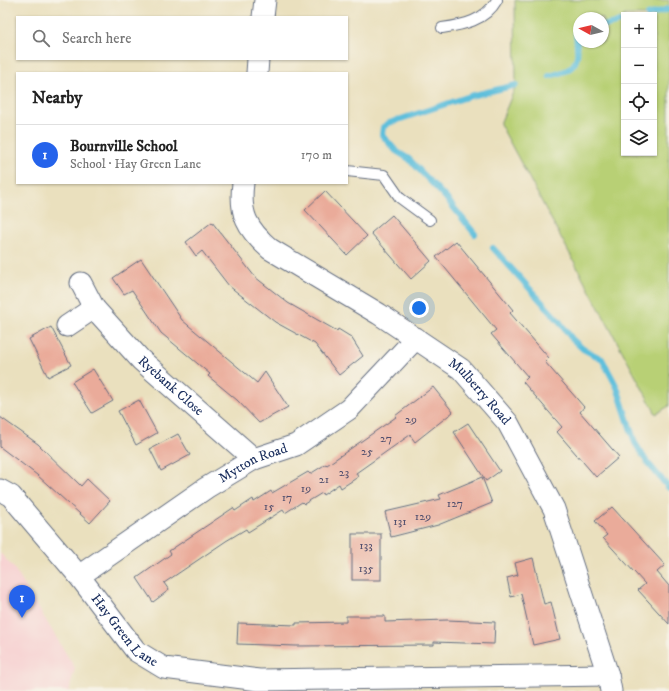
<!DOCTYPE html>
<meta charset="utf-8">
<style>
body{margin:0;font-family:"IM FELL DW Pica",serif;background:#f2f2f2;color:#222}
.controls{position:absolute;right:12px;top:12px;display:grid;overflow:hidden;border-radius:0px;box-shadow:0 1px 3px #0004}
.controls button{width:36px;height:36px;display:grid;place-items:center;padding:0;border:0;border-bottom:1px solid #e0e0e0;background:#fff;color:#222;font:20px sans-serif}
.compass{position:absolute;left:573px;top:12px;width:36px;height:36px;border-radius:50%;background:#fff;box-shadow:0 1px 3px #0004;rotate:278deg}
.you{position:absolute;left:419px;top:308px;width:14px;height:14px;margin:-10px;border:3px solid #fff;border-radius:50%;background:#1a73e8;box-shadow:0 0 0 6px #1a73e833}
.badge{display:grid;place-items:center;width:26px;height:26px;border-radius:50%;background:#2563eb;color:#fff;font-size:13px;font-weight:700}
.pin{position:absolute;translate:-50% -33px;filter:drop-shadow(0 1px 2px #0008)}
.pin::after{content:'';position:absolute;top:21px;width:14px;height:12px;background:inherit;clip-path:polygon(0 0,100% 0,50% 100%)}
.list{margin:0;padding:0;list-style:none}
h2{display:flex;justify-content:space-between;align-items:center;height:52px;margin:0;padding:0 16px;font-size:17px}
h2 small{font-size:13px;font-weight:400;color:#767676}
.list li{display:grid;grid-template-columns:26px 1fr auto;gap:12px;align-items:center;box-sizing:border-box;height:60px;padding:0 16px;border-top:1px solid #e0e0e0}
.list b{display:block;font-size:15px;white-space:nowrap}
.list p{margin:0;font-size:13px;white-space:nowrap;color:#767676}
.list em{font-size:13px;font-style:normal;color:#767676}
.icon{flex:none;width:22px;height:22px;fill:none;stroke:currentColor;stroke-width:2;stroke-linecap:round;stroke-linejoin:round}
.map{position:relative;flex:none;width:669px;height:691px;overflow:hidden}
.search{position:absolute;background:#fff;box-shadow:0 1px 3px #0004;left:16px;top:16px;width:332px;height:44px;display:flex;align-items:center;gap:10px;box-sizing:border-box;padding:0 14px;border-radius:0px;color:#767676;font-size:15px}
.panel{position:absolute;background:#fff;box-shadow:0 1px 3px #0004;left:16px;top:72px;width:332px;height:112px;border-radius:0px}
.map>svg:first-child{display:block}
.built{fill:#f7cfd0}
.green{fill:#b8d074;stroke:#6a8069;fill-rule:evenodd}
.lines{fill:none;stroke-linecap:round;stroke-linejoin:round}
.stream{stroke:#5ebfdc;stroke-width:6}
.building{fill:#eaab9a}
.service-casing{stroke:#636d80;stroke-width:12}
.minor-casing{stroke:#636d80;stroke-width:23}
.service{stroke:#fff;stroke-width:10}
.minor{stroke:#fff;stroke-width:21}
.labels{text-anchor:middle;dominant-baseline:central;stroke-width:4;stroke-linejoin:round;paint-order:stroke}
.number-label{font-size:12px;fill:#4f4e6d}
.street-label{font-size:14px;fill:#1b2f5e;stroke:#f7f3e8}
</style>
<div class="map">
<svg width="669" height="691" viewBox="0 0 669 691">
<rect width="100%" height="100%" fill="#f7f3e8"/>
<filter id="ink" filterUnits="userSpaceOnUse"><feTurbulence type="fractalNoise" baseFrequency=".025" numOctaves="2"/><feDisplacementMap in="SourceGraphic" scale="8" xChannelSelector="R" yChannelSelector="G"/><feConvolveMatrix kernelMatrix="1 2 1 2 8 2 1 2 1" color-interpolation-filters="sRGB"/></filter>
<filter id="wash" filterUnits="userSpaceOnUse"><feTurbulence type="fractalNoise" baseFrequency=".012" numOctaves="4" result="noise"/><feDisplacementMap in="SourceGraphic" scale="16" xChannelSelector="R" yChannelSelector="G"/><feGaussianBlur stdDeviation="0.9" result="paint"/><feColorMatrix in="noise" values="0 0 0 0 0 0 0 0 0 0 0 0 0 0 0 0 0 1.4 0 .05"/><feComposite in="paint" operator="in"/></filter>
<g filter="url(#wash)">
<rect width="100%" height="100%" fill="#eae0be"/>
<!-- built -->
<path class="built" d="M0 553 14 568 75 668 69 691H0Z"/>
<!-- green -->
<path class="green" d="M515 0H669V406L656 414 500 124 516 85ZM624 15H654V153H624ZM579 18H603V42H579Z"/>
<g class="lines">
<!-- stream -->
<g class="stream">
<path d="M648 15 669 9"/>
<path d="M603 26 624 21"/>
<path d="M549 76C566 72 580 68 577 47 577 40 575 36 577 28H579"/>
<path d="M475 234 446 198 409 159 396 151 382 135 383 127 389 123 470 96 516 85"/>
<path d="M493 248 559 321 572 339 583 349 602 359 617 387 635 443 647 462 669 488"/>
</g>
</g>
<g id="blocks">
<!-- building -->
<g class="building">
<path d="M325 191 367 236 347 255 305 210Z"/>
<path d="M392 215 431 261 411 279 371 233Z"/>
<path d="M212 222 255 277 288 303 337 331 338 329 351 337 363 356 339 375 315 344 275 322 229 286 202 251 196 256 186 242Z"/>
<path d="M456 241 513 310 510 313 549 358 545 362 584 407 580 412 619 457 596 477 557 432 562 427 523 382 528 377 491 334 496 330 436 257Z"/>
<path d="M141 259 182 320 257 383 265 372 288 407 259 423 237 400 208 376 210 374 161 333 132 290 124 294 113 278Z"/>
<path d="M51 327 71 365 48 377 29 339Z"/>
<path d="M93 369 113 401 92 413 72 382Z"/>
<path d="M433 387 453 412 415 442 410 435 356 473 358 477 341 488 339 484 323 495 322 493 304 504 302 502 285 513 283 510 248 532 246 529 226 541 164 583 169 590 153 602 137 578 171 554 169 551 233 508 235 511 253 499 254 502 271 491 272 493 308 472 310 474 326 464 327 465 396 417 395 416Z"/>
<path d="M139 400 157 433 136 445 118 411Z"/>
<path d="M0 417 38 444 81 486 87 479 110 501 90 523 37 475 0 447Z"/>
<path d="M468 423 500 471 486 481 454 432Z"/>
<path d="M178 434 190 455 161 471 150 449Z"/>
<path d="M482 477 492 503 438 525 391 537 385 512 441 499 439 495Z"/>
<path d="M612 507 665 565 657 572 669 586V624L638 590 645 584 603 538 607 535 595 521Z"/>
<rect x="352" y="534" width="29" height="46"/>
<path d="M533 558 544 604 551 602 560 639 533 645 521 594 511 597 507 578 518 575 515 563Z"/>
<path d="M346 616H385V622L447 620 495 622 494 644 434 642V645L296 646 237 644 238 623 296 625V623L346 622Z"/>
</g>
</g>
</g>
<g filter="url(#ink)">
<use href="#blocks" fill-opacity="0" stroke="#636d80" stroke-width="1"/>
<g class="lines">
<defs>
<g id="service">
<path d="M442 28C463 25 485 21 497 0"/>
<path d="M347 171 384 175 400 198 430 220"/>
</g>
<g id="minor">
<path d="M263 17 265 0"/>
<path d="M257 73 258 59"/>
<path id="s1" d="M243 183C239 214 247 229 270 249L379 314 461 369 508 423 554 509 608 675 611 691"/>
<path d="M81 283 94 308"/>
<path id="s2" d="M67 326 94 308 141 360 254 459"/>
<path id="s3" d="M0 490 11 496 79 576 136 651 164 668 259 680 608 675"/>
<path id="s4" d="M79 576 206 488 254 459 296 445 349 409 416 338"/>
</g>
</defs>
<!-- service casing -->
<use href="#service" class="service-casing"/>
<!-- minor casing -->
<use href="#minor" class="minor-casing"/>
<!-- service -->
<use href="#service" class="service"/>
<!-- minor -->
<use href="#minor" class="minor"/>
</g>
</g>
<g class="labels">
<!-- number labels -->
<g class="number-label">
<text x="411" y="419">29</text>
<text x="386" y="438">27</text>
<text x="367" y="451">25</text>
<text x="344" y="472">23</text>
<text x="324" y="479">21</text>
<text x="306" y="488">19</text>
<text x="287" y="497">17</text>
<text x="455" y="503">127</text>
<text x="269" y="506">15</text>
<text x="423" y="516">129</text>
<text x="400" y="521">131</text>
<text x="366" y="545">133</text>
<text x="366" y="568">135</text>
</g>
<!-- street labels -->
<g class="street-label">
<text stroke="none"><textPath href="#s2" startOffset="142">Ryebank Close</textPath></text>
<text stroke="none"><textPath href="#s1" startOffset="330">Mulberry Road</textPath></text>
<text stroke="none"><textPath href="#s4" startOffset="208">Mytton Road</textPath></text>
<text stroke="none"><textPath href="#s3" startOffset="189">Hay Green Lane</textPath></text>
</g>
</g>
</svg>
<div class="controls">
<button>+</button>
<button>−</button>
<button><svg class="icon" aria-label="locate" viewBox="0 0 24 24"><circle cx="12" cy="12" r="6"/><path d="M12 2v4M12 18v4M2 12h4M18 12h4"/></svg></button>
<button><svg class="icon" aria-label="layers" viewBox="0 0 24 24"><path d="M12 4l9 5-9 5-9-5zM3 14l9 5 9-5"/></svg></button>
</div>
<svg class="compass" viewBox="-18 -18 36 36"><path d="M0-13l5 13h-10z" fill="#e53935"/><path d="M0 13l5-13h-10z" fill="#767676"/></svg>
<div class="you"></div>
<div class="pin badge" style="left:22px;top:618px">1</div>
<div class="search"><svg class="icon" aria-label="search" viewBox="0 0 24 24"><circle cx="10" cy="10" r="6"/><path d="M15 15l6 6"/></svg>Search here</div>
<section class="panel">
<h2>Nearby<small></small></h2>
<ul class="list">
<li><span class="badge">1</span><div><b>Bournville School</b><p>School · Hay Green Lane</p></div><em>170 m</em></li>
</ul>
</section>
</div>
